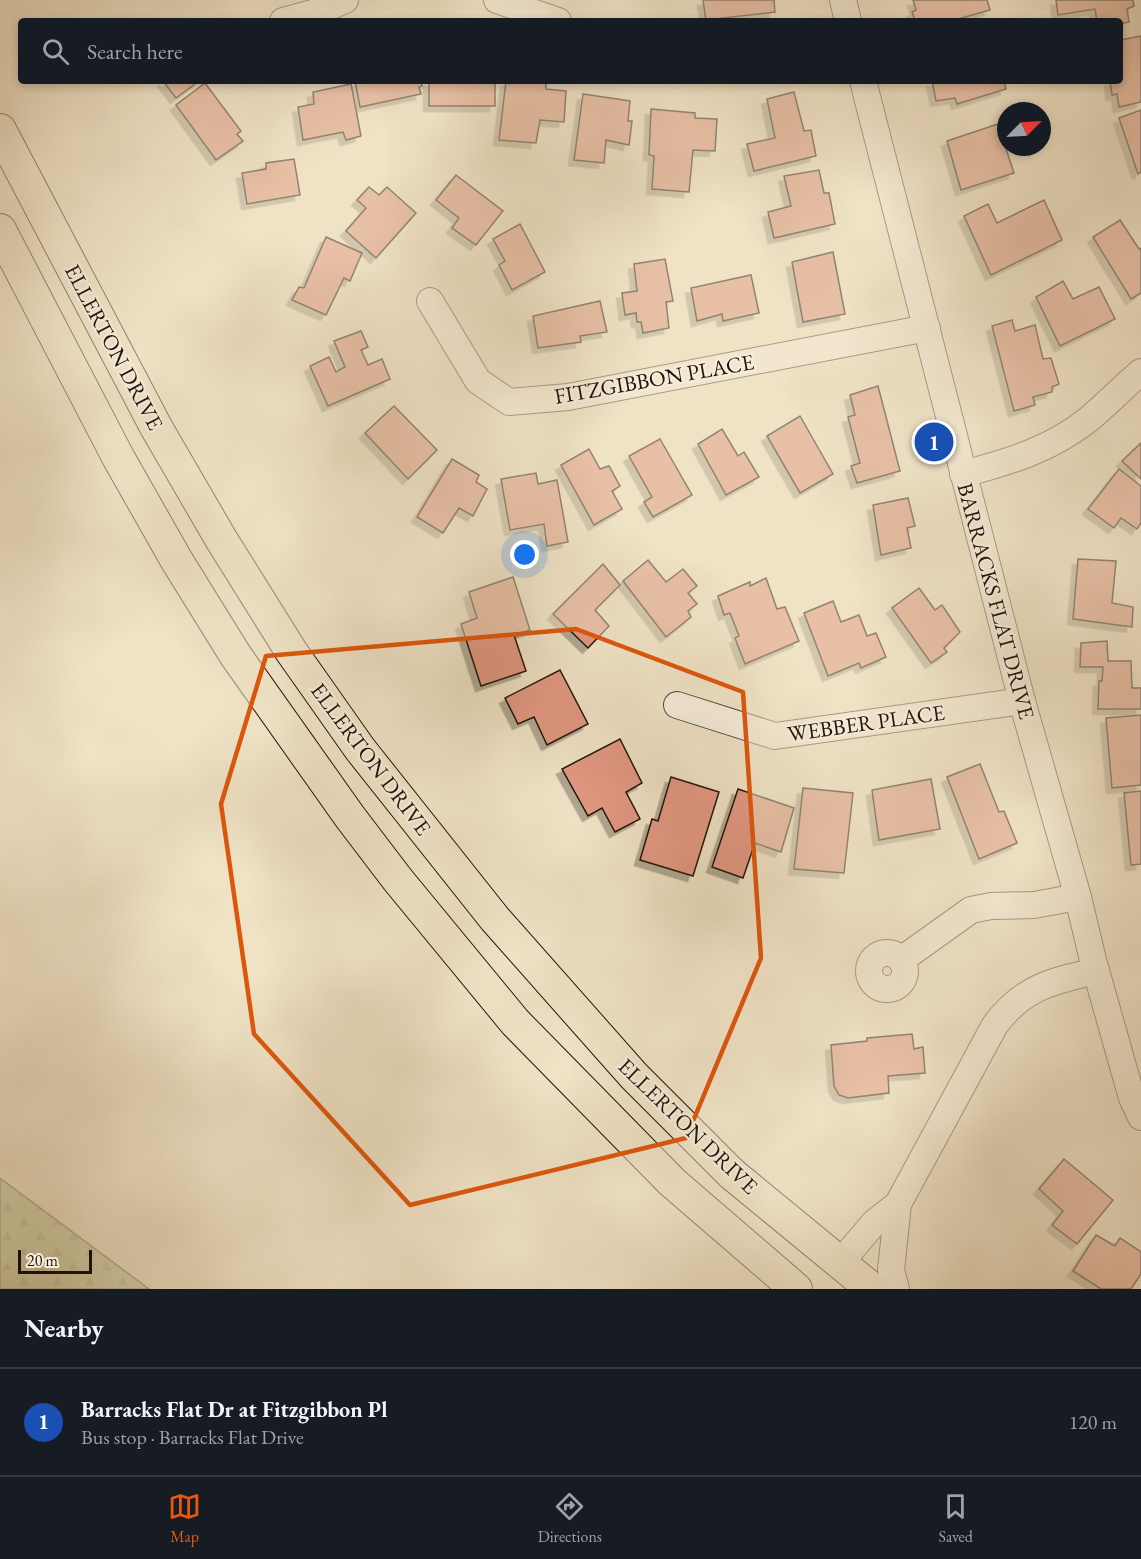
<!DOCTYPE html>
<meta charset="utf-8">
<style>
body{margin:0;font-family:"EB Garamond",serif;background:#242831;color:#f1f3f6}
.compass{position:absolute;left:997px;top:102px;width:54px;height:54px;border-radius:50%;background:#171b24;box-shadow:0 3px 9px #0003;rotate:66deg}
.scale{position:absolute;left:18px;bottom:15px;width:74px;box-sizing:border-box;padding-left:6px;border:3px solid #21130b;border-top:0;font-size:16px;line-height:21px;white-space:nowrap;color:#21130b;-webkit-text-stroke:4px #f5ecd9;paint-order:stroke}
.you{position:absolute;left:525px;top:555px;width:21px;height:21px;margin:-15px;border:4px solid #fff;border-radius:50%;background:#1a73e8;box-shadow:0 0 0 9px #1a73e833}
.badge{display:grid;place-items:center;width:39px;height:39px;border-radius:50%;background:#ea580c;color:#fff;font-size:20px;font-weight:700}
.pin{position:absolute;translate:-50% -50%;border:3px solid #fff;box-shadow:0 2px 6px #0006}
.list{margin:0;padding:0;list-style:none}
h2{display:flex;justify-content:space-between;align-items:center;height:78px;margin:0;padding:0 24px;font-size:26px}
h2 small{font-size:20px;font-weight:400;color:#9ea1a6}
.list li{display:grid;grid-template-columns:39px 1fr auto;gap:18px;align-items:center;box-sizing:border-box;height:108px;padding:0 24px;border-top:2px solid #363941}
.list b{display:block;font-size:22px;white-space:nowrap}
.list p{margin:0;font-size:20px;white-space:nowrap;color:#9ea1a6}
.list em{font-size:20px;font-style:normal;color:#9ea1a6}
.icon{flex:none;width:33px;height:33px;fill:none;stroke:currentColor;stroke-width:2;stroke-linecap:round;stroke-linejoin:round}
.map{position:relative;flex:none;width:1141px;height:1289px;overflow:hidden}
.search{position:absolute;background:#171b24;box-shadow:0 3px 9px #0003;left:18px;right:18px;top:18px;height:66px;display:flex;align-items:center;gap:15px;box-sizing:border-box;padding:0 21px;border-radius:6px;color:#9ea1a6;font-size:22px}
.sheet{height:186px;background:#171b24}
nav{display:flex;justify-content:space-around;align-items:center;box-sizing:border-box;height:84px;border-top:2px solid #363941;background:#171b24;font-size:16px;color:#9ea1a6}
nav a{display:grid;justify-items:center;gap:3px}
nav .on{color:#ea580c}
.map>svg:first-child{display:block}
.forest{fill:url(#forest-firs);stroke:#6e6b4f;stroke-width:1.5}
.building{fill:#e19781;stroke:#21130b;stroke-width:1.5;filter:url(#shadow)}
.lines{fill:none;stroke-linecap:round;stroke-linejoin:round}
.minor-casing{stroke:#54473a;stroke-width:28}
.major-casing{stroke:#21130b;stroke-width:34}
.minor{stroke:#f5ecd9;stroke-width:26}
.major{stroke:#efe2c5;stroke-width:32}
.marked{fill:none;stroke:#de560c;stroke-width:4.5;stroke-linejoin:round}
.labels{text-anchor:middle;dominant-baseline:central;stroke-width:4.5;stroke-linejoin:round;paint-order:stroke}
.street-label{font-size:22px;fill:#21130b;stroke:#f5ecd9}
</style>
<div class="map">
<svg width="1141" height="1289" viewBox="0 0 1141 1289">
<defs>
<pattern id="forest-firs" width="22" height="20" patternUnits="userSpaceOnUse" patternTransform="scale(1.5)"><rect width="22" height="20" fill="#bbc393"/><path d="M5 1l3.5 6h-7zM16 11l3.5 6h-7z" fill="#a0a77d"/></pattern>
<filter id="shadow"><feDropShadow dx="-5.5" dy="5.5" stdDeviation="0" flood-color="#0004"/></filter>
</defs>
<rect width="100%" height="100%" fill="#efe2c5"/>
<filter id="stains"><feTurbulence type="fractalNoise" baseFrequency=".00333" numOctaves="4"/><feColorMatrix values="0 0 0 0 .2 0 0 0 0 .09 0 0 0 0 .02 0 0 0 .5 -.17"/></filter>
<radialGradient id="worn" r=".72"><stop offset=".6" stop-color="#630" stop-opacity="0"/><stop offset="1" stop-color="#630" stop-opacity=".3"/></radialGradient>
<!-- forest -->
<path class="forest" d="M0 1178 149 1289H0Z"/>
<!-- building -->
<g class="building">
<path d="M703 0H774L775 12 706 20Z"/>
<path d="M913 0H987L990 10 951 21H915L912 12 916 10Z"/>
<path d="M1056 0H1133L1134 6 1127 9 1129 22 1120 24V21H1097L1095 9 1058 15Z"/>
<path d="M1141 36V102L1119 107 1117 94 1112 95 1110 81H1120V40Z"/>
<path d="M163 81H199L176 98Z"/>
<path d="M355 81H421L422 86 419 87 421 94 360 107Z"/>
<rect x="429" y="81" width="66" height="25"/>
<path d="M506 81H546V89L566 91 564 122 540 120 536 143 499 140Z"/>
<path d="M932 81H1004L1006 89 957 104 955 98 936 101Z"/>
<path d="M205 83 241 131 237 134 243 141 216 160 176 105Z"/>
<path d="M351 84 361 136 346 140 343 132 303 140 298 107 314 104 313 92Z"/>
<path d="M794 92 804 131 811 130 816 156 754 171 747 144 775 138 767 99Z"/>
<path d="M583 94 630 101 628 121H632L629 145 606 140 604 163 574 160Z"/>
<path d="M651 109 695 113V118L717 119 715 151 693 150 689 192 652 189 654 156 649 155Z"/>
<path d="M1141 110V172L1138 174 1119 118Z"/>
<path d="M998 124 1014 173 961 190 947 141Z"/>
<path d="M294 159 300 195 247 204 242 173 266 169V163Z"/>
<path d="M819 170 824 193H829L835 224 774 238 768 212 791 206 784 176Z"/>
<path d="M456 175 503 211 476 245 452 228 459 218 436 200Z"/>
<path d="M369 187 379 195 387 187 416 213 376 258 346 231 366 208 357 200Z"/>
<path d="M1044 200 1062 240 991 275 964 216 988 204 997 223Z"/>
<path d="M1120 220 1139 249 1141 248V293L1131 299 1093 237Z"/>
<path d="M520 224 545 272 512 290 499 265 505 261 493 239Z"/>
<path d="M326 237 362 253 350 281 344 278 326 315 292 300 299 287 304 288Z"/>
<path d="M833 252 845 314 803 322 792 262Z"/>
<path d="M665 259 673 301 666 302 669 328 643 333 641 322H637L636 313 625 315 622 293 637 291 634 264Z"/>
<path d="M751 275 759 313 723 321 722 314 697 321 691 288Z"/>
<path d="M1063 281 1073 299 1099 287 1115 319 1060 346 1036 297Z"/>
<path d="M600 301 607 332 580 336 581 342 538 348 533 316Z"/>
<path d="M1012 320 1015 331 1035 325 1043 359 1051 358 1059 384 1052 387V392L1033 397 1035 405 1014 411 992 326Z"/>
<path d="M361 331 368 347 361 350 368 365 382 359 390 379 328 406 310 366 329 357 336 372 345 367 334 341Z"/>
<path d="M878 386 900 471 857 483 851 466 860 463 848 417 855 415 850 395Z"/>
<path d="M394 406 437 450 408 479 365 433Z"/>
<path d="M800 416 833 474 800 493 767 436Z"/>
<path d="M722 429 738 456 744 452 759 477 726 495 698 444Z"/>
<path d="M660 439 692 495 653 517 644 502 652 497 629 456Z"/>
<path d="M1141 443V479L1122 461Z"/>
<path d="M589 449 600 469 609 466 620 486 612 491 622 509 594 525 561 465Z"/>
<path d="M452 459 479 475 476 482 487 489 473 516 459 508 443 533 417 517Z"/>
<path d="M1119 469 1141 486V523L1137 529 1121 518 1114 528 1088 509Z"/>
<path d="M536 473 538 484 557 480 568 542 547 546 544 524 510 530 501 479Z"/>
<path d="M908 498 915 526 907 528 911 548 881 555 873 505Z"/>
<path d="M1078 559 1116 561 1112 603 1133 607 1132 627 1073 619Z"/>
<path d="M648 560 666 582 683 569 697 586 688 593 697 604 688 611 691 617 666 637 623 581Z"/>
<path d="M603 564 620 585 595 610 609 626 588 648 553 614Z"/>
<path d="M513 577 530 630 514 635 526 671 481 686 461 624 477 618 469 592Z"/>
<path d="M766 578 777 609 785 607 799 641 745 664 735 638 739 636 730 613 724 615 718 596 750 582V586Z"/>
<path d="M919 588 935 610 942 605 960 632 944 648 947 652 931 663 892 608Z"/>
<path d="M833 601 841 622 859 615 867 636 876 633 886 657 861 668 859 663 828 676 804 613Z"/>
<path d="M1107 641 1108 661H1131L1132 688H1141V709H1098L1099 681H1102L1103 667H1080L1081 643Z"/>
<path d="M560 670 588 724 547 745 534 717 518 724 505 698Z"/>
<path d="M1141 715V785L1112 788 1106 718Z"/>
<path d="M620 739 642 783 626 792 640 819 615 832 602 808 588 816 562 769Z"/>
<path d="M980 764 999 812 1004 811 1017 843 979 859 947 777Z"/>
<path d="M671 777 719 792 693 876 640 860 652 819 658 821Z"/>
<path d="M931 779 940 829 879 840 872 790Z"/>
<path d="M803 788 853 793 844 873 794 869Z"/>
<path d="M738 789 794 808 781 852 755 843 743 878 712 867Z"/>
<path d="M1141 791V864L1131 865 1124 793Z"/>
<path d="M912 1034 914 1049 923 1047 925 1073 888 1076 889 1093 848 1098 839 1095 834 1086 831 1045 867 1041V1038Z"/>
<path d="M1064 1159 1113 1200 1077 1244 1052 1225 1063 1211 1039 1189Z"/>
<path d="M1096 1235 1115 1246 1120 1238 1141 1252V1274L1131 1289H1101L1073 1271Z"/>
</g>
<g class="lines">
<defs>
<g id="minor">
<path d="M497 0 558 21"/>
<path d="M843 0 848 21"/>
<path d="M283 21 320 11 345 0"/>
<path d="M863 81 1022 701 1078 897 1093 960 1132 1098 1141 1117"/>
<path d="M430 301 478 381 509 402 568 397 927 328"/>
<path d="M963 474C1009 462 1052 449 1089 419 1107 404 1123 387 1141 372"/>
<path d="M677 705 775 736 1022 701"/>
<circle cx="887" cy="971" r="18"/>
<path d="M901 960 971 910 991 906 1034 905 1078 897"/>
<path d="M840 1263 874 1223 898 1204"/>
<path d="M896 1289 891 1270 898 1204 995 1025C1023 987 1053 981 1096 971"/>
</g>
<g id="major">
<path d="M0 130 156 427 221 539 291 651 360 749 495 919 634 1076 732 1174 872 1289"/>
<path d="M0 230 118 457 177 561 236 656 350 817 398 880 515 1022 672 1182 796 1289"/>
</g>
</defs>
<!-- minor casing -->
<use href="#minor" class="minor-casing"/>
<!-- major casing -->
<use href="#major" class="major-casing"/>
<!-- minor -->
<use href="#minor" class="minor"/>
<!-- major -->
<use href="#major" class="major"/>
</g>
<!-- marked area -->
<path d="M0 0H1141V1289H0ZM576 629 743 692 761 958 686 1138 410 1205 254 1034 221 804 266 656Z" fill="#efe2c5" fill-opacity=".55" fill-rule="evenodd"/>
<path class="marked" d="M576 629 743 692 761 958 686 1138 410 1205 254 1034 221 804 266 656Z"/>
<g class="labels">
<!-- street labels -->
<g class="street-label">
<text transform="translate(114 347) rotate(62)">ELLERTON DRIVE</text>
<text transform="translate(654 379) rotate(-10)">FITZGIBBON PLACE</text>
<text transform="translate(996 601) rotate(75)">BARRACKS FLAT DRIVE</text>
<text transform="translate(866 723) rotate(-8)">WEBBER PLACE</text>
<text transform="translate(371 759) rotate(53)">ELLERTON DRIVE</text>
<text transform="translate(688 1126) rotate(44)">ELLERTON DRIVE</text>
</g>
</g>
<rect width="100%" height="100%" filter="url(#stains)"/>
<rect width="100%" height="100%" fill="url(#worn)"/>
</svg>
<svg class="compass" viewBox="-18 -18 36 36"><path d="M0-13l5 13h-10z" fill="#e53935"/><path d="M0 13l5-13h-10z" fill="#9ea1a6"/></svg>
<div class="scale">20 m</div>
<div class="you"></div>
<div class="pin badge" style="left:934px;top:442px;background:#1a4fb4">1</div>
<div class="search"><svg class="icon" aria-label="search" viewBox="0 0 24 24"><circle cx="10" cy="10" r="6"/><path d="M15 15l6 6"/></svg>Search here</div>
</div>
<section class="sheet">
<h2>Nearby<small></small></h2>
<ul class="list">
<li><span class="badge" style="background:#1a4fb4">1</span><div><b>Barracks Flat Dr at Fitzgibbon Pl</b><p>Bus stop · Barracks Flat Drive</p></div><em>120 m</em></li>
</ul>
</section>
<nav>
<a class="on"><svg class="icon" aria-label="map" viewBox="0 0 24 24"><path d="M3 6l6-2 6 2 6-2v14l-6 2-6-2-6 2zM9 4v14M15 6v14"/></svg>Map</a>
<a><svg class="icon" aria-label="directions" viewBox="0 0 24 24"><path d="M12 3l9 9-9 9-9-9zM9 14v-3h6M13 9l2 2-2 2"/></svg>Directions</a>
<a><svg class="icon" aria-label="saved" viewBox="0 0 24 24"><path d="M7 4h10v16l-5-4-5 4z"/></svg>Saved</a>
</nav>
